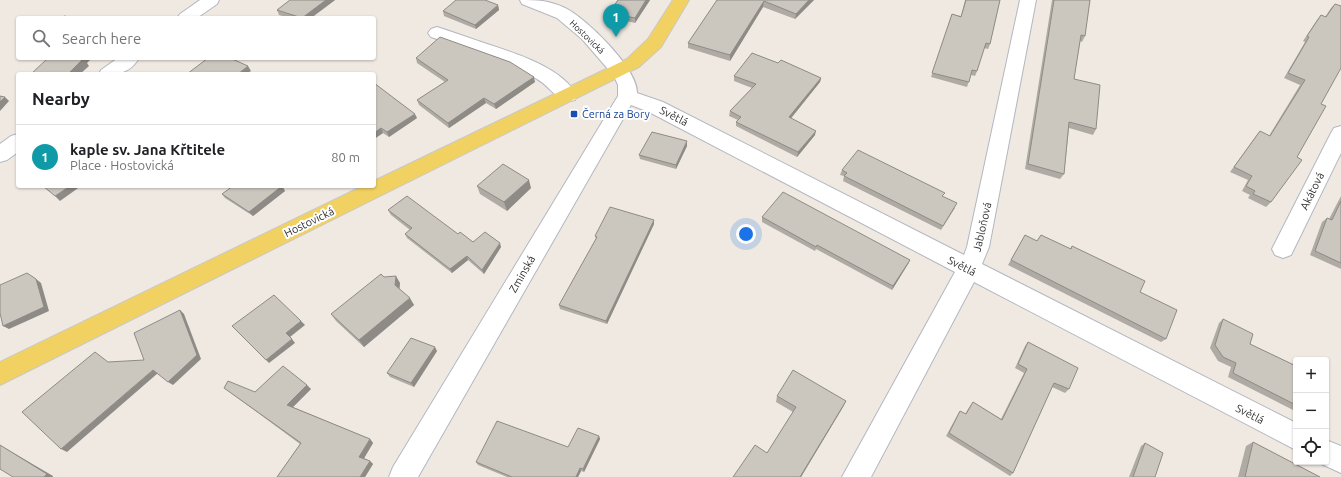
<!DOCTYPE html>
<meta charset="utf-8">
<style>
body{margin:0;font-family:Ubuntu,sans-serif;background:#f6f6f6;color:#202124}
.controls{position:absolute;right:12px;bottom:12px;display:grid;overflow:hidden;border-radius:4px;box-shadow:0 1px 3px #0004}
.controls button{width:36px;height:36px;display:grid;place-items:center;padding:0;border:0;border-bottom:1px solid #e0e0e0;background:#fff;color:#202124;font:20px sans-serif}
.you{position:absolute;left:746px;top:234px;width:14px;height:14px;margin:-10px;border:3px solid #fff;border-radius:50%;background:#1a73e8;box-shadow:0 0 0 6px #1a73e833}
.badge{display:grid;place-items:center;width:26px;height:26px;border-radius:50%;background:#2563eb;color:#fff;font-size:13px;font-weight:700}
.pin{position:absolute;translate:-50% -33px;filter:drop-shadow(0 1px 2px #0008)}
.pin::after{content:'';position:absolute;top:21px;width:14px;height:12px;background:inherit;clip-path:polygon(0 0,100% 0,50% 100%)}
.list{margin:0;padding:0;list-style:none}
h2{display:flex;justify-content:space-between;align-items:center;height:52px;margin:0;padding:0 16px;font-size:17px}
h2 small{font-size:13px;font-weight:400;color:#757577}
.list li{display:grid;grid-template-columns:26px 1fr auto;gap:12px;align-items:center;box-sizing:border-box;height:64px;padding:0 16px;border-top:1px solid #e0e0e0}
.list b{display:block;font-size:15px;white-space:nowrap}
.list p{margin:0;font-size:13px;white-space:nowrap;color:#757577}
.list em{font-size:13px;font-style:normal;color:#757577}
.icon{flex:none;width:22px;height:22px;fill:none;stroke:currentColor;stroke-width:2;stroke-linecap:round;stroke-linejoin:round}
.map{position:relative;flex:none;width:1341px;height:477px;overflow:hidden}
.search{position:absolute;background:#fff;box-shadow:0 1px 3px #0004;left:16px;top:16px;width:360px;height:44px;display:flex;align-items:center;gap:10px;box-sizing:border-box;padding:0 14px;border-radius:4px;color:#757577;font-size:15px}
.panel{position:absolute;background:#fff;box-shadow:0 1px 3px #0004;left:16px;top:72px;width:360px;height:116px;border-radius:4px}
.map>svg:first-child{display:block}
.lines{fill:none;stroke-linecap:round;stroke-linejoin:round}
.minor-casing{stroke:#b4b7c1;stroke-width:2}
.major-casing{stroke:#c9c9c9;stroke-width:2}
.minor{fill:#fff;fill-rule:evenodd}
.major{fill:#f2d163;fill-rule:evenodd}
.wall{fill:#afaba4}
.shaded-wall{fill:#8e8b86}
.building{fill:#cbc7bf;stroke:#8e8b86}
.transit-dot{fill:#1a4fb4;stroke:#fff;stroke-width:1.5}
.labels{text-anchor:middle;dominant-baseline:central;stroke-width:4;stroke-linejoin:round;paint-order:stroke}
.far-street-label{font-size:9px;fill:#2e2e2e;stroke:#fff}
.transit-label{font-size:11px;fill:#164399;stroke:#fff;text-anchor:start}
.street-label{font-size:11px;fill:#2e2e2e;stroke:#fff}
</style>
<div class="map">
<svg width="1341" height="477" viewBox="0 0 1341 477">
<rect width="100%" height="100%" fill="#efe9e1"/>
<g class="lines">
<defs>
<g id="minor">
<path d="M200 0H219L217 4 197 18H177L180 14Z"/>
<path d="M520 0C537 0 548 0 565 8 586 18 638 69 637 93L663 102 964 255 967 247 1020 0H1036L989 247 982 264 1296 423V450L974 282 871 477H842L955 272 649 112 631 105 418 477H389L393 467 618 96V85L614 76 582 39 557 18 522 4Z"/>
<path d="M437 27C453 32 469 38 484 43 514 53 560 66 577 95L575 100C558 104 550 86 537 79 504 59 467 49 431 37L428 33 431 29Z"/>
<path d="M118 58H139C129 75 116 74 99 74L101 70Z"/>
<path d="M1341 126V153L1291 255 1283 258 1275 255 1272 249 1275 243 1331 133 1334 128Z"/>
<path d="M18 134V152L7 160 0 162V144L11 136Z"/>
<path d="M1326 440 1341 446V473L1317 462H1326Z"/>
</g>
<path id="major" d="M673 0H689L661 47 639 67 0 385V362L363 186H374V181L627 59 648 39Z"/>
</defs>
<!-- minor casing -->
<use href="#minor" class="minor-casing"/>
<!-- major casing -->
<use href="#major" class="major-casing"/>
<!-- minor -->
<use href="#minor" class="minor"/>
<!-- major -->
<use href="#major" class="major"/>
</g>
<!-- wall -->
<g class="wall">
<path d="M290 0H335L311 18H290L279 15 277 10Z"/>
<path d="M618 0H650L635 23 610 17 609 13Z"/>
<path d="M717 0H814L795 19 763 7 730 61 688 48V43Z"/>
<path d="M965 0H1000L990 44 988 49 984 48 977 71 975 76 971 75 967 87 931 77 952 14 961 16Z"/>
<path d="M1052 0H1090L1085 36 1082 42 1080 41 1074 79 1096 129 1093 135 1069 128 1064 174 1060 179 1025 169Z"/>
<path d="M1335 4 1321 104 1271 202 1266 207 1248 198 1250 195 1242 191 1248 180 1230 172 1256 136 1260 131 1269 136 1300 85 1284 78 1305 42 1303 41 1317 20 1321 15 1325 17 1331 8Z"/>
<path d="M498 5 499 10 476 29 444 16 443 11Z"/>
<path d="M416 58 535 82 496 109 486 103 449 128 419 105 417 100 445 82 417 63Z"/>
<path d="M778 63 821 78 820 82 791 118 815 135 797 157 736 126V122L738 120 729 116 730 111 752 88 734 81V76Z"/>
<path d="M374 83 417 118 389 137 383 133 374 139Z"/>
<path d="M687 141V146L676 169 640 159 639 155Z"/>
<path d="M842 170 943 197 955 208 941 230 843 181 844 176 840 175Z"/>
<path d="M282 186 285 191 253 216 225 198 222 194Z"/>
<path d="M477 186 531 188 507 211 480 194Z"/>
<path d="M1341 196V269L1310 255 1322 222 1327 218 1329 219Z"/>
<path d="M388 210 458 234 473 242 501 247 484 274 468 260 452 273 407 238 405 234 410 230 391 215Z"/>
<path d="M762 217 910 260 908 264 892 290 816 249 815 251 762 222Z"/>
<path d="M654 220V224L607 324 560 309 559 305 596 239 595 236Z"/>
<path d="M1025 235 1037 241 1041 235 1070 249 1072 246 1140 292 1166 339 1161 342 1008 265Z"/>
<path d="M384 277 400 283 399 289 414 305 364 347 336 321 331 314Z"/>
<path d="M1223 319 1250 344 1296 366V410L1295 411 1228 377 1231 367 1218 361 1210 348 1219 323Z"/>
<path d="M1028 342 1069 389 1065 393 1052 387 1013 473 1010 476 946 436 958 414 960 411 965 414 970 406 973 402 1001 419 1024 373 1015 368 1025 346Z"/>
<path d="M437 351 414 387 390 377 387 373Z"/>
<path d="M224 388 255 392 311 389 293 407 370 439 373 443 364 458 370 461 373 464 365 477H277L300 444Z"/>
<path d="M777 396 846 401 843 407 801 477H733L767 453 793 412 776 402Z"/>
<path d="M599 436 600 439 584 472 581 471 578 477H507L478 465 476 462 568 447Z"/>
<path d="M1253 442 1320 477H1238L1246 446Z"/>
<path d="M1145 443 1155 477H1129L1141 446Z"/>
</g>
<!-- shaded-wall -->
<g class="shaded-wall">
<path d="M326 0H335L311 18H302Z"/>
<path d="M646 0H650L635 23V18Z"/>
<path d="M809 0H814L795 19 796 14Z"/>
<path d="M764 1 763 7 730 61V55Z"/>
<path d="M498 5 499 10 476 29 475 25Z"/>
<path d="M79 58H92L87 63 89 66 80 74H68Z"/>
<path d="M248 66 251 71 246 74H238Z"/>
<path d="M534 77 535 82 496 109 494 104Z"/>
<path d="M821 78 820 82 788 122 789 117Z"/>
<path d="M5 97 9 101 0 111V102Z"/>
<path d="M484 98 486 103 449 128 448 123Z"/>
<path d="M415 114 417 118 389 137 387 132Z"/>
<path d="M381 128 383 133 374 139V133Z"/>
<path d="M816 131 815 135 797 157 798 152Z"/>
<path d="M687 141V146L676 169V165Z"/>
<path d="M529 180 531 188 507 211 504 202Z"/>
<path d="M70 186H81L60 201 55 196Z"/>
<path d="M282 186 285 191 253 216 249 212Z"/>
<path d="M654 220V224L607 324 606 321Z"/>
<path d="M500 243 501 247 484 274 482 270Z"/>
<path d="M467 256 468 260 452 273 450 269Z"/>
<path d="M910 260 908 264 892 290 893 286Z"/>
<path d="M396 276 400 283 399 293 395 285Z"/>
<path d="M36 279 41 283 49 311 9 329 3 326Z"/>
<path d="M410 298 414 305 364 347 359 340Z"/>
<path d="M180 310 184 314 201 359 173 385 168 382Z"/>
<path d="M301 321 305 325 290 337 286 333Z"/>
<path d="M292 339 295 343 269 363 266 360Z"/>
<path d="M435 347 437 351 414 387 411 383Z"/>
<path d="M153 370 158 373 67 452 61 449Z"/>
<path d="M307 385 311 389 291 409 287 405Z"/>
<path d="M846 401 843 407 801 477H800Z"/>
<path d="M599 436 600 439 584 472 583 469Z"/>
<path d="M370 439 373 443 363 460 359 457Z"/>
<path d="M0 445 53 476V477H44Z"/>
<path d="M370 461 373 464 365 477H360Z"/>
<path d="M580 468 581 471 578 477H576Z"/>
</g>
<!-- building -->
<g class="building">
<path d="M290 0H326L302 18 277 10Z"/>
<path d="M456 0H485L498 5 475 25 443 11Z"/>
<path d="M618 0H646L635 18 609 13Z"/>
<path d="M717 0H809L796 14 764 1 730 55 688 43Z"/>
<path d="M966 0H1000L990 44 986 43 977 71 972 70 969 82 932 73 952 14 961 17Z"/>
<path d="M1054 0H1090L1085 36 1081 35 1074 79 1100 85 1096 129 1069 122 1064 174 1028 164Z"/>
<path d="M1335 4 1341 6V68L1321 104 1326 106 1297 157 1302 160 1271 202 1253 194 1255 191 1246 186 1252 176 1234 167 1260 131 1270 136 1305 80 1288 73 1309 37 1307 36 1321 15 1326 17Z"/>
<path d="M64 16 75 18H62Z"/>
<path d="M440 37 510 62 534 77 494 104 484 98 448 123 417 100 448 80 416 58Z"/>
<path d="M752 53 778 63 781 60 821 78 789 117 816 131 798 152 736 122 741 117 730 111 756 84 734 76Z"/>
<path d="M48 58H79L83 59 68 74H31Z"/>
<path d="M208 58H230L248 66 238 74H187Z"/>
<path d="M374 83 415 114 387 132 381 128 374 133Z"/>
<path d="M0 96 5 97 0 102Z"/>
<path d="M652 132 687 141 676 165 639 155Z"/>
<path d="M858 150 945 193 942 196 957 203 943 226 844 176 847 173 842 170Z"/>
<path d="M503 164 529 180 504 202 477 186Z"/>
<path d="M43 186H70L55 196Z"/>
<path d="M233 186H282L249 212 222 194Z"/>
<path d="M783 192 910 260 893 286 817 245 816 247 762 217Z"/>
<path d="M407 196 458 234 460 232 473 242 485 232 500 243 482 270 467 256 450 269 405 234 412 228 388 210Z"/>
<path d="M1341 201V263L1315 251 1327 218 1332 220Z"/>
<path d="M610 207 654 220 606 321 559 305 597 237 595 236Z"/>
<path d="M1025 235 1037 241 1041 235 1071 249 1072 246 1145 281 1140 292 1177 310 1166 339 1011 260Z"/>
<path d="M27 273 36 279 44 307 3 326 0 313V285Z"/>
<path d="M381 274 384 277 396 276 395 285 410 298 359 340 331 314Z"/>
<path d="M274 295 301 321 286 333 292 339 266 360 232 326Z"/>
<path d="M180 310 197 355 168 382 153 370 61 449 22 412 95 352 108 362 144 360 134 333Z"/>
<path d="M1223 319 1253 334 1250 344 1296 366V405L1233 373 1236 363 1223 357 1215 345Z"/>
<path d="M411 338 435 347 411 383 387 373Z"/>
<path d="M1028 342 1078 368 1069 389 1054 383 1013 473 949 433 960 411 966 414 973 402 1002 420 1027 369 1018 364Z"/>
<path d="M283 366 307 385 287 405 370 439 359 457 370 461 360 477H277L301 443 224 388 228 381 255 392Z"/>
<path d="M793 370 846 401 800 477H733L755 445 767 453 796 407 777 396Z"/>
<path d="M497 421 568 447 578 428 599 436 583 469 580 468 576 477H512L476 462Z"/>
<path d="M1253 442 1320 477H1245Z"/>
<path d="M1145 443 1163 453 1155 477H1133Z"/>
<path d="M0 445 47 474 44 477H13L0 469Z"/>
</g>
<!-- markers -->
<rect class="transit-dot" x="570" y="110" width="8" height="8" rx="2"/>
<g class="labels">
<!-- far-street labels -->
<g class="far-street-label">
<text transform="translate(587 37) rotate(44)">Hostovická</text>
</g>
<!-- transit labels -->
<g class="transit-label">
<text x="582" y="114">Černá za Bory</text>
</g>
<!-- street labels -->
<g class="street-label">
<text transform="translate(674 116) rotate(27)">Světlá</text>
<text transform="translate(1312 191) rotate(-64)">Akátová</text>
<text transform="translate(309 222) rotate(-26)">Hostovická</text>
<text transform="translate(982 227) rotate(-77)">Jabloňová</text>
<text transform="translate(962 266) rotate(27)">Světlá</text>
<text transform="translate(522 274) rotate(-60)">Zminská</text>
<text transform="translate(1250 414) rotate(27)">Světlá</text>
</g>
</g>
</svg>
<div class="controls">
<button>+</button>
<button>−</button>
<button><svg class="icon" aria-label="locate" viewBox="0 0 24 24"><circle cx="12" cy="12" r="6"/><path d="M12 2v4M12 18v4M2 12h4M18 12h4"/></svg></button>
</div>
<div class="you"></div>
<div class="pin badge" style="left:616px;top:37px;background:#0f9aa8">1</div>
<div class="search"><svg class="icon" aria-label="search" viewBox="0 0 24 24"><circle cx="10" cy="10" r="6"/><path d="M15 15l6 6"/></svg>Search here</div>
<section class="panel">
<h2>Nearby<small></small></h2>
<ul class="list">
<li><span class="badge" style="background:#0f9aa8">1</span><div><b>kaple sv. Jana Křtitele</b><p>Place · Hostovická</p></div><em>80 m</em></li>
</ul>
</section>
</div>
